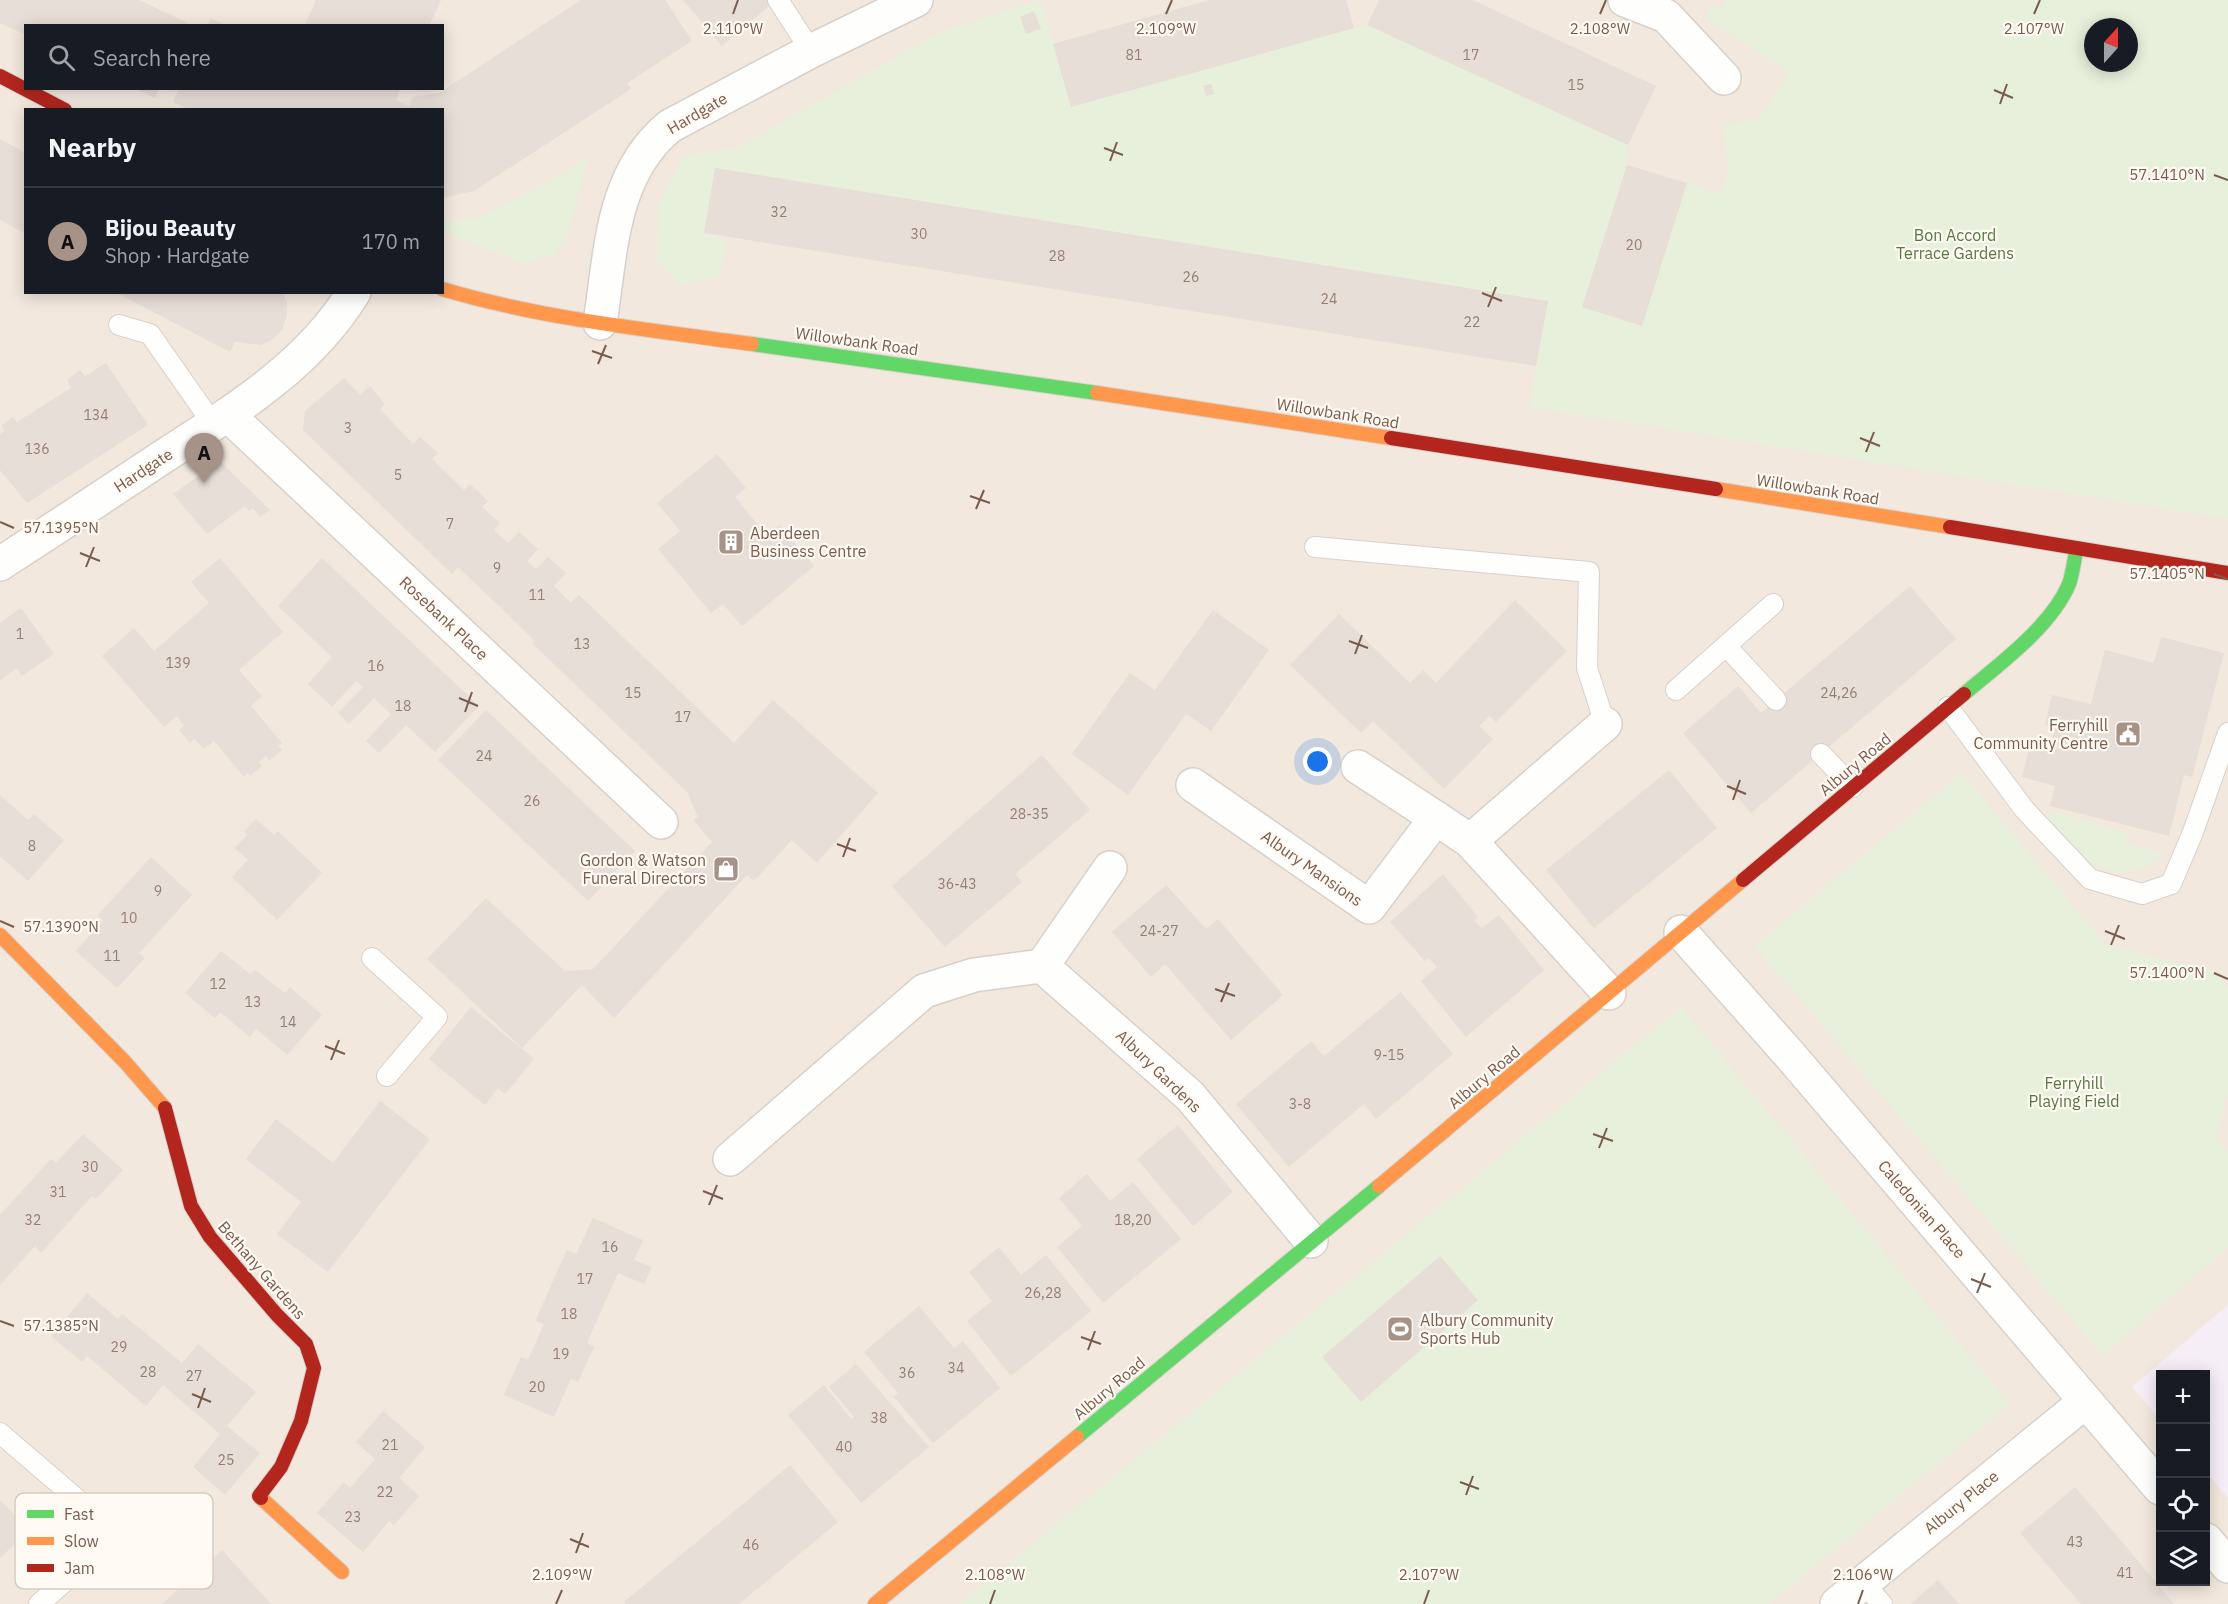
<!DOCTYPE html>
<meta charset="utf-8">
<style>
body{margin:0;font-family:"IBM Plex Sans",sans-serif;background:#242831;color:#f1f3f6}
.controls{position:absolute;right:18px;bottom:18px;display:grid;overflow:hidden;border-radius:0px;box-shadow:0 3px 15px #0003}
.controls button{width:54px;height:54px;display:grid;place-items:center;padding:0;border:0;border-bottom:2px solid #363941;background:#171b24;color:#f1f3f6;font:30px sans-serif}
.compass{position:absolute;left:2084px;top:18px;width:54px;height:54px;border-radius:50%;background:#171b24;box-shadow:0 3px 15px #0003;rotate:21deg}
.you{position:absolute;left:1318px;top:762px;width:21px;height:21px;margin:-15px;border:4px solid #fff;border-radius:50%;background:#1a73e8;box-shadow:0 0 0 9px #1a73e833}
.badge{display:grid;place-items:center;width:39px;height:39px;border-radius:50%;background:#a69286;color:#111;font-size:20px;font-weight:700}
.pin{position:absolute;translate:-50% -50px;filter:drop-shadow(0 2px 3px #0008)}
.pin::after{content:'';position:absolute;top:32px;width:21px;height:18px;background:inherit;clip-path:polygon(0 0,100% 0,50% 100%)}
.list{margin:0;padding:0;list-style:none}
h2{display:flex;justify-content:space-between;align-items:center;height:78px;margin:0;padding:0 24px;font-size:26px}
h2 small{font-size:20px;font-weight:400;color:#9ea1a6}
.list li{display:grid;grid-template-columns:39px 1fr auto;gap:18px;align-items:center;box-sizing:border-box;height:108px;padding:0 24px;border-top:2px solid #363941}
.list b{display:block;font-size:22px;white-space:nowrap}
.list p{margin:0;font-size:20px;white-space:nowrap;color:#9ea1a6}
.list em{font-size:20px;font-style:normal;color:#9ea1a6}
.icon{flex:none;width:33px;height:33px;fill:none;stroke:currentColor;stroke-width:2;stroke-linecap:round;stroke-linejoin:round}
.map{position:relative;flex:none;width:2228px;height:1604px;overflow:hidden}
.search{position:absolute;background:#171b24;box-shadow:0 3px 15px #0003;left:24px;top:24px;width:420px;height:66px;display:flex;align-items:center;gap:15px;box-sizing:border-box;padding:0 21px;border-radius:0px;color:#9ea1a6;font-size:22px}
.panel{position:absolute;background:#171b24;box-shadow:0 3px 15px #0003;left:24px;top:108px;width:420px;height:186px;border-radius:0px}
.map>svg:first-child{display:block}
.residential{fill:#f2e8de;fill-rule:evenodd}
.education{fill:#f6eef6}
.green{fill:#e7f0db;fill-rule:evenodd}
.building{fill:#e6ded7}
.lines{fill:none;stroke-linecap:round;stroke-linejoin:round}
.lane-casing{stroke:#d7d1cb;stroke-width:22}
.street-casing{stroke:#d7d1cb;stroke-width:36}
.fast-casing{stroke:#d9d2cb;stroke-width:16}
.slow-casing{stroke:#d9d2cb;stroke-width:16}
.jam-casing{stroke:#d9d2cb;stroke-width:16}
.lane{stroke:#fefefd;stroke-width:20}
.street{stroke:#fefefd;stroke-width:33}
.fast{stroke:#63d668;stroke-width:14}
.slow{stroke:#ff974d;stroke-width:14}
.jam{stroke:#b3261e;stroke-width:14}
.ticks{fill:none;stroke:#7a5c4d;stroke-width:2}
.labels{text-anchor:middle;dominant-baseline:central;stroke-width:4.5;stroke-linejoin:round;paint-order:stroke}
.number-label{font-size:14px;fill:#977e72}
.street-label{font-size:16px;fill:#7a5c4d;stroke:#fffaf3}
.park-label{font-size:16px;fill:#537a41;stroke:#fffaf3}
.poi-label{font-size:16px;fill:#7a5c4d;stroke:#fffaf3;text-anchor:start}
.key{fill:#fffaf3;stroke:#d7cbc1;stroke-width:1.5}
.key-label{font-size:16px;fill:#7a5c4d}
.ticks-label{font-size:15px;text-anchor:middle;fill:#7a5c4d;stroke:#fffaf3;stroke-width:4.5;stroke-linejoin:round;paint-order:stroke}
</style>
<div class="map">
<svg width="2228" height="1604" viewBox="0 0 2228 1604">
<rect width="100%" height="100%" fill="#f9f5f0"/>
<!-- residential -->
<path class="residential" d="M0 0H2228V1604H0ZM26 26H442V88H26ZM2093 27H2129V63H2093ZM26 110H442V292H26ZM2160 1374H2206V1582H2160Z"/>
<!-- education -->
<path class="education" d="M2228 1305V1498L2206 1472V1374H2160V1420L2132 1387Z"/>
<!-- green -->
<g class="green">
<path d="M1041 0 1071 107 1367 25 1628 145 1627 165 1582 307 1642 326 1687 183 1721 195 1729 169 1722 126 1759 119 1790 73 1706 18 1713 4 1722 9 1726 0H2228V519L1529 407 1548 301 715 168 704 233 726 241 719 276 680 285 657 260 659 202 684 156 739 147 942 31ZM2093 27H2129V63H2093Z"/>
<path d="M588 157 566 238 553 255 523 263 443 232V221L479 218 549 182Z"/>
<path d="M1962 773 2106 945 2211 970 2228 988V1095L2216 1137 2228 1152V1247L2103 1356 1755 946Z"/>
<path d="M2052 811 2127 833 2125 843 2163 854 2146 868 2118 873 2084 862 2048 817Z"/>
<path d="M1681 1007 2010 1404 1769 1604H960Z"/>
</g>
<!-- building -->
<g class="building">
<path d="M0 0H139L188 23 187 26H26V35L0 23Z"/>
<path d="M316 0H441L429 26H305Z"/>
<path d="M581 0H665L692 41 627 83 631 89 474 191 442 198V110H190L173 102 179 88H401L396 100 409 106 413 97 439 93Z"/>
<path d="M683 0H776L722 46Z"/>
<path d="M1209 0H1346L1354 28 1071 107 1053 44Z"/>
<path d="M1379 0H1473L1656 86 1628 145 1367 25Z"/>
<path d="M1034 11 1041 29 1026 34 1020 17Z"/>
<path d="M211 18 227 26H207Z"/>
<path d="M1211 84 1214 94 1206 96 1203 86Z"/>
<path d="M135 88H159L155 98Z"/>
<path d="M0 139 26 153V234L0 220Z"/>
<path d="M1627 165 1687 183 1642 326 1582 307Z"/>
<path d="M715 168 1548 301 1536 366 704 233Z"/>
<path d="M115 292H282L287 302V316L282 330 273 339 261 345 235 342 230 352Z"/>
<path d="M106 363 148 425 27 503 0 470V434L4 431 2 425 13 417 17 422 71 388 67 380 80 370 85 376Z"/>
<path d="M344 378 360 395 370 386 385 404 380 409 413 444 420 437 438 453 432 459 464 490 470 484 488 501 482 507 500 523 494 530 508 543 519 532 538 549 527 561 536 569 548 557 566 573 554 586 571 603 579 595 734 743 773 700 878 793 817 863 792 840 754 881 747 875 614 1018 582 985 522 1048 427 959 486 898 565 971 593 969 712 842 693 820 698 817 687 792 532 643 535 641 500 607 458 567 452 574 303 430 305 411Z"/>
<path d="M717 454 746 488 735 497 767 536 780 525 814 566 742 626 723 604 711 613 658 549 680 531 657 503Z"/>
<path d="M220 461 270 510 260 517 253 508 249 511 245 506 207 534 173 494Z"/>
<path d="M220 558 283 632 239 670 262 696 251 706 282 743 278 746 282 750 269 761 266 756 259 762 262 766 250 776 248 773 244 777 214 741 204 749 194 739 190 743 179 730 184 726 177 716 164 727 102 656 134 628 154 651 209 603 191 582Z"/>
<path d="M322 558 479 706 435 752 406 725 379 753 366 741 391 714 374 698 349 724 338 713 363 687 356 681 332 707 308 684 332 657 278 606Z"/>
<path d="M1910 586 1956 639 1751 813 1683 733 1738 686 1761 713Z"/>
<path d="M1515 600 1567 651 1496 722 1489 716 1479 726 1493 739 1444 789 1373 721 1361 733 1290 665 1339 614 1410 683 1423 670 1436 683Z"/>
<path d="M21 608 54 654 22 676 17 668 0 680V623Z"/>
<path d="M1213 610 1269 650 1211 731 1186 714 1128 795 1072 754 1130 673 1155 690Z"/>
<path d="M2161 637 2224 653 2192 777 2184 775 2169 836 2050 806 2055 786 2022 777 2031 742 2060 749 2061 746 2051 744 2056 727 2045 725 2052 695 2091 704 2105 650 2154 663Z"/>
<path d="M486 710 635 851 588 901 438 760Z"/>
<path d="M1042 755 1090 810 1015 874 1022 882 945 947 892 886Z"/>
<path d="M1669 770 1717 828 1594 928 1546 870Z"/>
<path d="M0 795 28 820 34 814 64 840 28 881 0 856Z"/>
<path d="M256 819 274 835 278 831 322 873 277 920 232 877 248 860 235 848 247 835 244 831Z"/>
<path d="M151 857 192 895 139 953 145 958 117 988 76 951 103 920 98 915Z"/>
<path d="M1443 874 1478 917 1474 920 1482 928 1499 915 1544 970 1466 1037 1421 981 1437 967 1429 958 1425 961 1390 922Z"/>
<path d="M1166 885 1206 929 1218 919 1283 995 1231 1040 1165 964 1151 977 1112 932Z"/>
<path d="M221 951 250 974 255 970 285 993 290 987 322 1015 287 1055 256 1029 250 1037 220 1012 215 1018 185 993Z"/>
<path d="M1401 992 1453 1054 1376 1119 1364 1104 1289 1167 1236 1104 1311 1041 1324 1056Z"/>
<path d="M471 1007 534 1059 505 1094 498 1088 485 1105 429 1059Z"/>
<path d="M380 1101 430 1139 328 1272 277 1234 301 1202 246 1159 276 1119 333 1163Z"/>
<path d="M1178 1125 1233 1192 1193 1226 1137 1159Z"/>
<path d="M83 1134 123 1170 96 1199 92 1196 41 1253 35 1246 0 1285V1215L51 1159 56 1163Z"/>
<path d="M1087 1174 1110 1201 1133 1182 1181 1239 1103 1303 1057 1247 1082 1226 1059 1198Z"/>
<path d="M593 1218 643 1240 634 1260 652 1267 644 1284 618 1273 587 1343 594 1347 578 1382 571 1379 554 1417 504 1395 521 1357 528 1360 544 1324 535 1321 567 1250 576 1254Z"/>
<path d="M999 1247 1021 1275 1046 1255 1091 1311 1011 1376 967 1321 992 1301 969 1272Z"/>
<path d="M1440 1256 1478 1300 1361 1402 1322 1357Z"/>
<path d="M87 1293 118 1319 122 1314 182 1363 198 1344 256 1392 227 1426 260 1453 225 1495 193 1467 220 1434 163 1385 146 1406 87 1356 82 1362 51 1336Z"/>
<path d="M919 1306 954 1348 963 1341 1000 1388 933 1443 894 1397 898 1393 864 1352Z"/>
<path d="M856 1364 929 1447 861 1503 788 1415 824 1385 851 1419 854 1417 829 1387Z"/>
<path d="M383 1411 425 1447 399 1478 419 1496 394 1525 389 1521 363 1552 317 1513 344 1482 350 1488 375 1459 356 1442Z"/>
<path d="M790 1465 838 1522 739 1604H625L624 1602Z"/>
<path d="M2075 1487 2129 1550 2174 1604H2081L2020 1533Z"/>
<path d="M0 1500 29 1530 0 1558Z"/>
<path d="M222 1550 271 1604H162Z"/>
<path d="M1938 1580 1959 1604H1911Z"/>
</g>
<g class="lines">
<defs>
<g id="lane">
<path d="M778 0 811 51"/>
<path d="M119 325 150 334 213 424"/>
<path d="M1315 547 1589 572 1587 668 1605 724"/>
<path d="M1726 646 1776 700"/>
<path d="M1676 690 1773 604"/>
<path d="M1948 707 2024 809 2090 879 2142 894 2171 884 2193 832 2228 733"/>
<path d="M1821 754 1853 787"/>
<path d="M372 958 437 1017 387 1076"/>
<path d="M0 1433 91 1511 97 1553 39 1604"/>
<path d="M1863 1582 1882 1604"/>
</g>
<g id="street">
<path d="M1625 0 1666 16 1724 78"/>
<path d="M600 323C611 253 611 174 670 126L811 51 916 0"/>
<path d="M228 415 661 822"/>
<path d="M0 564C54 529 107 494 161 458 232 412 308 367 354 292"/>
<path d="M1358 767 1436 818"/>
<path d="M1193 785 1369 907 1436 818 1470 841 1609 993"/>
<path d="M1470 841 1605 724"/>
<path d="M1681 932 1789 1054 2160 1488"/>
<path d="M1042 966 1190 1096 1311 1241"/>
<path d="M730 1159 924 991 974 975 1042 966 1110 868"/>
<path d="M2206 1540 2228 1566"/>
<path d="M1837 1604 2086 1401"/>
</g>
<g id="fast">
<path d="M752 344 1097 393"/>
<path d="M1964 694C1998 665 2051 627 2069 584 2073 573 2074 559 2077 548"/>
<path d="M1077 1437 1379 1186"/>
</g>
<g id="slow">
<path d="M442 289C543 319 649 330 752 344"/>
<path d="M1097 393 1391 438"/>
<path d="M1716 489 1950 527"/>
<path d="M0 935 125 1062 165 1108"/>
<path d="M1379 1186 1743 880"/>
<path d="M261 1498 342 1572"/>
<path d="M875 1604 1077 1437"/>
</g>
<g id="jam">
<path d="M0 76 65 110"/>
<path d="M1391 438 1716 489"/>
<path d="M1950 527 2228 573"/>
<path d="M1743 880 1964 694"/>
<path d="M165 1108 191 1206 210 1237 277 1315 306 1344 314 1368 301 1421 281 1467 259 1496 261 1498"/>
</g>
</defs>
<!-- lane casing -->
<use href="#lane" class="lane-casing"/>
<!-- street casing -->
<use href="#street" class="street-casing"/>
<!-- fast casing -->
<use href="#fast" class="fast-casing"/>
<!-- slow casing -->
<use href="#slow" class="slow-casing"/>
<!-- jam casing -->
<use href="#jam" class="jam-casing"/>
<!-- lane -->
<use href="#lane" class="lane"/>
<!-- street -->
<use href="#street" class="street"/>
<!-- fast -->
<use href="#fast" class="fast"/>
<!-- slow -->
<use href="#slow" class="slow"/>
<!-- jam -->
<use href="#jam" class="jam"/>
</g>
<!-- ticks -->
<path class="ticks" d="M733 14 738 0M1166 14 1172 0M1600 14 1606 0M2034 14 2040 0M1994 90 2013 98M2000 104 2007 84M1104 148 1123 155M1110 161 1117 142M2214 175 2228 180M1482 293 1502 301M1488 307 1496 287M592 351 612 358M598 364 606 345M1860 438 1880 446M1866 452 1874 432M970 496 990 503M976 509 984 490M0 522 14 528M80 553 100 561M86 567 94 547M2214 574 2228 579M1349 641 1368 648M1355 654 1362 635M459 698 478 706M465 712 472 692M1727 786 1746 794M1733 800 1740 780M837 844 856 851M843 857 850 838M0 921 14 927M2105 931 2125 939M2111 945 2119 925M2214 973 2228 979M1215 989 1235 996M1221 1002 1229 983M325 1046 345 1054M331 1060 339 1040M1593 1134 1613 1141M1599 1148 1607 1128M703 1191 723 1199M709 1205 717 1185M1971 1279 1991 1287M1977 1293 1985 1273M0 1321 14 1326M1081 1337 1101 1344M1088 1350 1095 1331M192 1394 211 1402M198 1408 205 1388M1460 1482 1479 1489M1466 1495 1473 1476M570 1539 589 1547M576 1553 583 1533M556 1604 562 1590M990 1604 995 1590M1424 1604 1429 1590M1858 1604 1863 1590"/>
<!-- icons -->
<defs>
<symbol id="building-square" viewBox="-11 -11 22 22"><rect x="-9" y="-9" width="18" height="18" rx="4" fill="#a69286" stroke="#fffaf3"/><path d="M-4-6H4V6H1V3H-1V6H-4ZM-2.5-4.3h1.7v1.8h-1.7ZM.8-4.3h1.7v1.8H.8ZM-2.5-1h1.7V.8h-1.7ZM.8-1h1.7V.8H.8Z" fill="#fff"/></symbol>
<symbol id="civic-square" viewBox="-11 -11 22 22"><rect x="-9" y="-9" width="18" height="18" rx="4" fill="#a69286" stroke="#fffaf3"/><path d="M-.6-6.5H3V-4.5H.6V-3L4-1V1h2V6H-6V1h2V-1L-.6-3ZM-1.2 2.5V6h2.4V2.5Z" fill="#fff"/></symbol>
<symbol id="shop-square" viewBox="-11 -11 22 22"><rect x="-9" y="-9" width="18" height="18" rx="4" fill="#a69286" stroke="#fffaf3"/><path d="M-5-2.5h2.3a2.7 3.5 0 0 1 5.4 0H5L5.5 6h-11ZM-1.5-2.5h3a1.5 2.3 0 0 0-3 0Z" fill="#fff"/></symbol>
<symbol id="stadium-square" viewBox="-11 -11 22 22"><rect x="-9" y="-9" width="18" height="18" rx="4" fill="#a69286" stroke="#fffaf3"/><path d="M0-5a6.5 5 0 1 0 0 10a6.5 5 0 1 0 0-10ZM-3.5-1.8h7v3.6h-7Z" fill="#fff"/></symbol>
</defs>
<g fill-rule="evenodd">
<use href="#building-square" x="716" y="527" width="30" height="30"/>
<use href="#civic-square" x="2113" y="719" width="30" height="30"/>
<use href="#shop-square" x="711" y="854" width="30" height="30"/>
<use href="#stadium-square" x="1385" y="1314" width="30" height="30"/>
</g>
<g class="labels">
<!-- number labels -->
<g class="number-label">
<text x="1134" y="55">81</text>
<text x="1471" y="55">17</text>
<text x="1576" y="85">15</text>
<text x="779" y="212">32</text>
<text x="919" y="234">30</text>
<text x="1634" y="245">20</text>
<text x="1057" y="256">28</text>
<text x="1191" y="277">26</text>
<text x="1329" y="299">24</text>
<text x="1472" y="322">22</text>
<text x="96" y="415">134</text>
<text x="348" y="428">3</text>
<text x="37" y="449">136</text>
<text x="398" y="475">5</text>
<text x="450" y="524">7</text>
<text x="497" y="568">9</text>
<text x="537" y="595">11</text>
<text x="20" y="634">1</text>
<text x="582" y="644">13</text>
<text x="178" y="663">139</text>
<text x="376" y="666">16</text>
<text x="633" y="693">15</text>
<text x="1839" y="693">24,26</text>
<text x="403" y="706">18</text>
<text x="683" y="717">17</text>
<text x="484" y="756">24</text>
<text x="532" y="801">26</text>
<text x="1029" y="814">28-35</text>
<text x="32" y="846">8</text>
<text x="957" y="884">36-43</text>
<text x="158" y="891">9</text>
<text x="129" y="918">10</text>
<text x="1159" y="931">24-27</text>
<text x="112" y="956">11</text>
<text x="218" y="984">12</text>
<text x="253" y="1002">13</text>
<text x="288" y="1022">14</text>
<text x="1389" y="1055">9-15</text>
<text x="1300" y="1104">3-8</text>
<text x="90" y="1167">30</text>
<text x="58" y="1192">31</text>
<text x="33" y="1220">32</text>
<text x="1133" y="1220">18,20</text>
<text x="610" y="1247">16</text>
<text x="585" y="1279">17</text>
<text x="1043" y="1293">26,28</text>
<text x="569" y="1314">18</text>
<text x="119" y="1347">29</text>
<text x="561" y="1354">19</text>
<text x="956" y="1368">34</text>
<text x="148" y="1372">28</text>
<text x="907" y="1373">36</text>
<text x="194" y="1376">27</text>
<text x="537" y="1387">20</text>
<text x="879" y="1418">38</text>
<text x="390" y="1445">21</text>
<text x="844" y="1447">40</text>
<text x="226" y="1460">25</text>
<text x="385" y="1492">22</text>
<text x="353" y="1517">23</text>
<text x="2075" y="1542">43</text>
<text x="751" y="1545">46</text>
<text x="2125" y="1573">41</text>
</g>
<!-- street labels -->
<g class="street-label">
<text transform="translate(697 113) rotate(-30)">Hardgate</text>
<text transform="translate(857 341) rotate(8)">Willowbank Road</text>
<text transform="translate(1338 413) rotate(9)">Willowbank Road</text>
<text transform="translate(143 470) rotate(-33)">Hardgate</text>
<text transform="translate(1818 489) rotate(9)">Willowbank Road</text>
<text transform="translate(444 618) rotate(43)">Rosebank Place</text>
<text transform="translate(1855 764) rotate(-40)">Albury Road</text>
<text transform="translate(1312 868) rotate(35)">Albury Mansions</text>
<text transform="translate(1159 1071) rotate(44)">Albury Gardens</text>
<text transform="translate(1484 1077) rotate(-40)">Albury Road</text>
<text transform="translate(1922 1209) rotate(49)">Caledonian Place</text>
<text transform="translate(262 1270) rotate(49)">Bethany Gardens</text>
<text transform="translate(1109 1388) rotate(-40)">Albury Road</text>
<text transform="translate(1961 1502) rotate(-39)">Albury Place</text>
</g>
<!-- park labels -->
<g class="park-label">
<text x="1955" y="235">Bon Accord<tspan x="1955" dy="18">Terrace Gardens</tspan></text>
<text x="2074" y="1083">Ferryhill<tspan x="2074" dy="18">Playing Field</tspan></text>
</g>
<!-- poi labels -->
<g class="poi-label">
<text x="750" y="533">Aberdeen<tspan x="750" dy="18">Business Centre</tspan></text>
<text x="2108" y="725" text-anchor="end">Ferryhill<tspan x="2108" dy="18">Community Centre</tspan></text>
<text x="706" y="860" text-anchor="end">Gordon &amp; Watson<tspan x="706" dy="18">Funeral Directors</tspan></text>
<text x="1420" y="1320">Albury Community<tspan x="1420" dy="18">Sports Hub</tspan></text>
</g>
</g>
<!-- legend -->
<rect x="15" y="1493" width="198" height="96" rx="9" class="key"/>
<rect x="27" y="1510" width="27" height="8" fill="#63d668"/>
<rect x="27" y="1537" width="27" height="8" fill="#ff974d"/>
<rect x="27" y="1564" width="27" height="8" fill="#b3261e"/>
<g class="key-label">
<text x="64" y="1520">Fast</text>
<text x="64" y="1547">Slow</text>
<text x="64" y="1574">Jam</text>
</g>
<g class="ticks-label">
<text x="733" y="34">2.110°W</text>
<text x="1166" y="34">2.109°W</text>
<text x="1600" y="34">2.108°W</text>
<text x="2034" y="34">2.107°W</text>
<text x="2167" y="180">57.1410°N</text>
<text x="61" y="533">57.1395°N</text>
<text x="2167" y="579">57.1405°N</text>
<text x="61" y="932">57.1390°N</text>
<text x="2167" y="978">57.1400°N</text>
<text x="61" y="1331">57.1385°N</text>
<text x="562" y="1580">2.109°W</text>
<text x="995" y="1580">2.108°W</text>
<text x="1429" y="1580">2.107°W</text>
<text x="1863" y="1580">2.106°W</text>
</g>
</svg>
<div class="controls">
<button>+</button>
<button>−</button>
<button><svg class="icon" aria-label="locate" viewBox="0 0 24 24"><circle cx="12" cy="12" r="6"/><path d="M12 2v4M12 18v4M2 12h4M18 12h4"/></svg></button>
<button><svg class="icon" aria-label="layers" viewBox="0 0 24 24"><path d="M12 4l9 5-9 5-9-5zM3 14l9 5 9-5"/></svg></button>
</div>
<svg class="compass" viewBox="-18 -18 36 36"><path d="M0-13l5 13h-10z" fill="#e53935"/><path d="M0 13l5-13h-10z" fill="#9ea1a6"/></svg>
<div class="you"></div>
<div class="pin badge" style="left:204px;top:483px">A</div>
<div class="search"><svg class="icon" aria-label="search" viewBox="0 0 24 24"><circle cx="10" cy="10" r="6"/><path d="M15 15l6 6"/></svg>Search here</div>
<section class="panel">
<h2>Nearby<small></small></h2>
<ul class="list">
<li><span class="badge">A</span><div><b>Bijou Beauty</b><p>Shop · Hardgate</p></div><em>170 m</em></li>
</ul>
</section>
</div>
